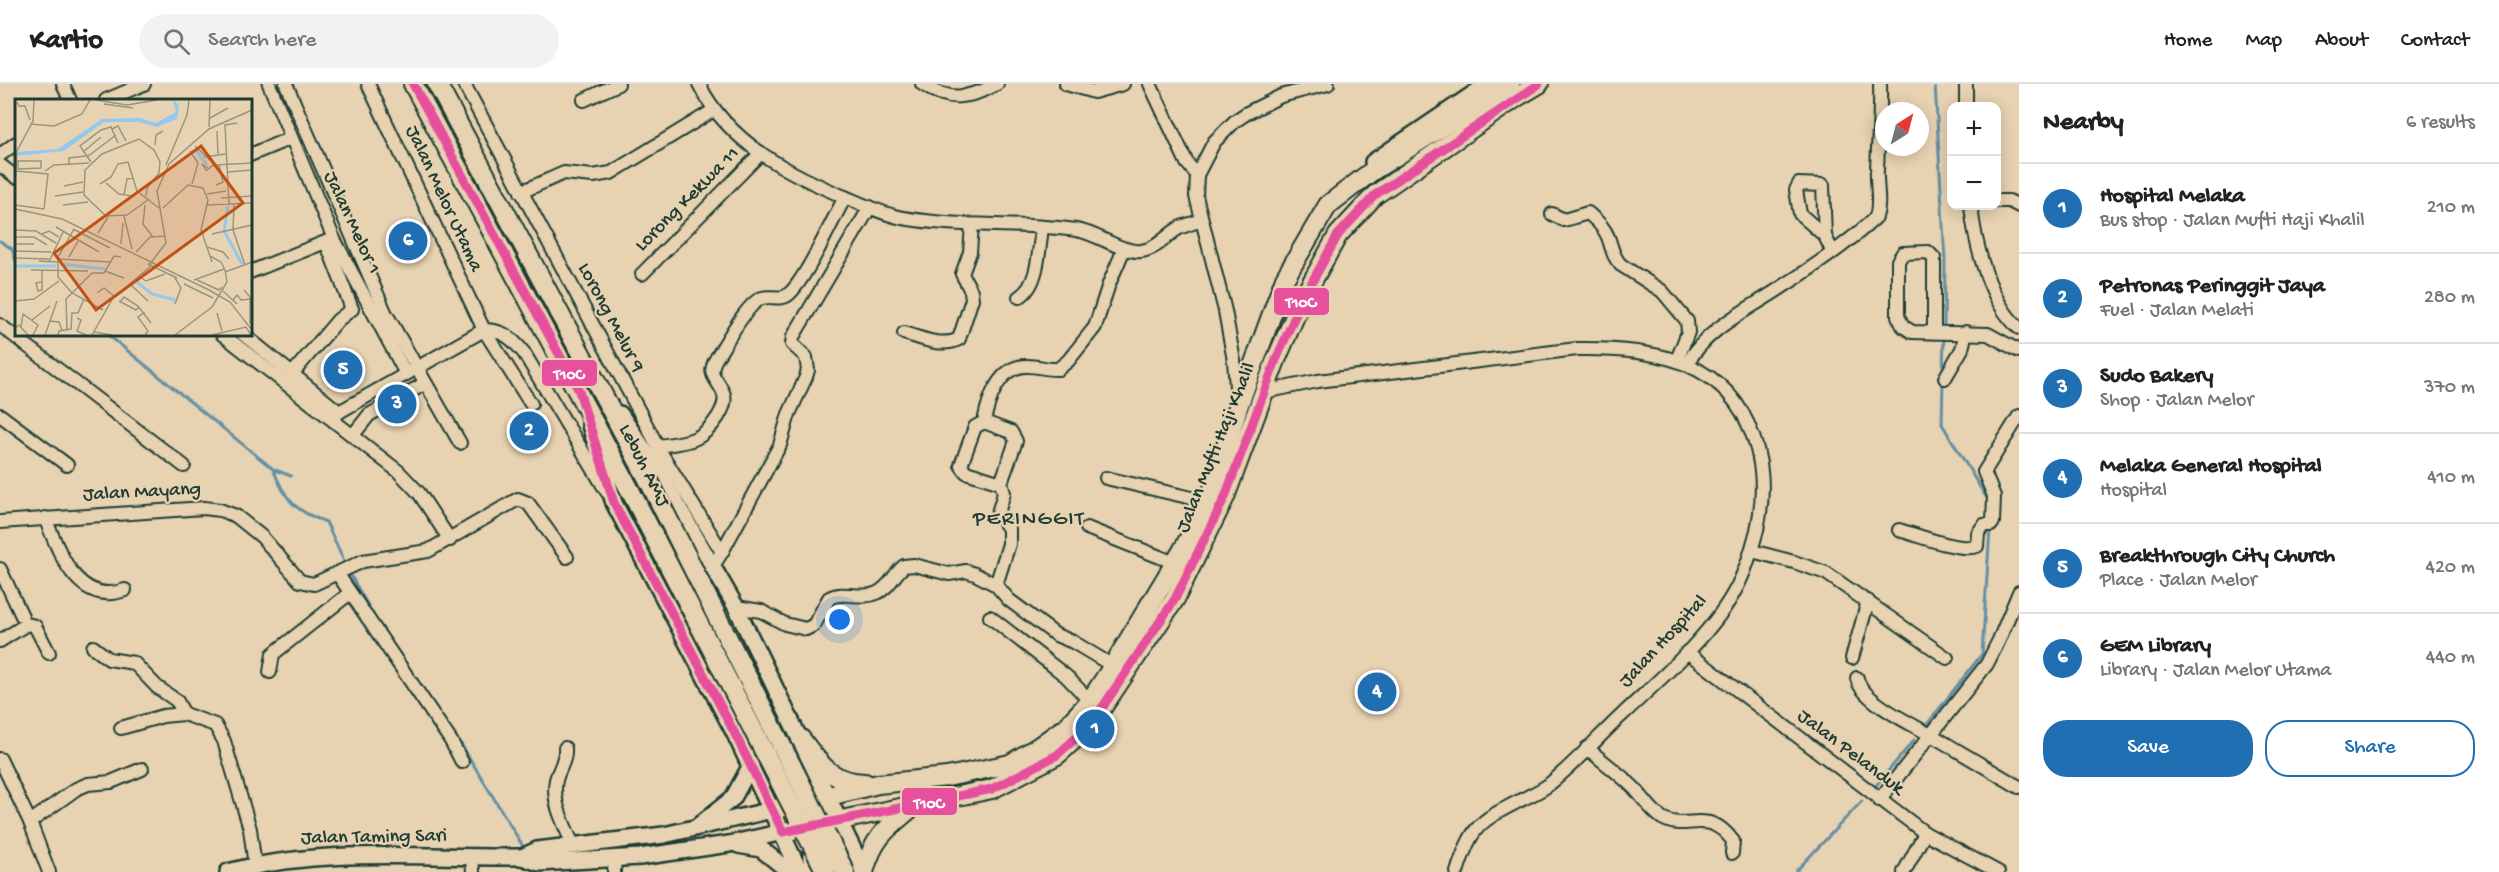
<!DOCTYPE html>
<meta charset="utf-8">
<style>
body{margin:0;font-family:"Gochi Hand",sans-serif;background:#f2f2f2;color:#222}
.controls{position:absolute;right:18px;top:18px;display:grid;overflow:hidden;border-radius:12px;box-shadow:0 3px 15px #0003}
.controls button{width:54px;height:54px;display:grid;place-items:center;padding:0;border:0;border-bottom:2px solid #e0e0e0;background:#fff;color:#222;font:30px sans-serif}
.compass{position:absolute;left:1875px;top:18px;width:54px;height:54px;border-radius:50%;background:#fff;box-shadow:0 3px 15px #0003;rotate:36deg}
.you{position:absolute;left:840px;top:536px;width:21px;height:21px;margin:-15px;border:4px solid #fff;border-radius:50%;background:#1a73e8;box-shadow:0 0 0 9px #1a73e833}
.badge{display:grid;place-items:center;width:39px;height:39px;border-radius:50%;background:#1f6fb2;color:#fff;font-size:20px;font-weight:700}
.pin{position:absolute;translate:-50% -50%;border:3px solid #fff;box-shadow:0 2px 6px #0006}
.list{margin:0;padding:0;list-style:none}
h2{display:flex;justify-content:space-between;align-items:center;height:78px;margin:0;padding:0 24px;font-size:26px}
h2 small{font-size:20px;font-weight:400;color:#767676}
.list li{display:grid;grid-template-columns:39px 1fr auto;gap:18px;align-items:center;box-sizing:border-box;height:90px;padding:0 24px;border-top:2px solid #e0e0e0}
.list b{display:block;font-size:22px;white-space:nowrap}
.list p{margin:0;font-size:20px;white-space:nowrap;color:#767676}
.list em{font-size:20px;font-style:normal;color:#767676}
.actions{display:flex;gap:12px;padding:18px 24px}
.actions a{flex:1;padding:14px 0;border:2px solid #1f6fb2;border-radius:24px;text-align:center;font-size:21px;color:#1f6fb2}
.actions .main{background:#1f6fb2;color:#fff}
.icon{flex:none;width:33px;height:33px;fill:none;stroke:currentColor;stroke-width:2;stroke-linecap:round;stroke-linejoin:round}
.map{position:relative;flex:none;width:2019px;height:788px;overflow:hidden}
header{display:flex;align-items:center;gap:36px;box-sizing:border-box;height:84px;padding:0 30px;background:#fff;border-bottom:2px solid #e0e0e0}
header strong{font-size:28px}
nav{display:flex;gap:33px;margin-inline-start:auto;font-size:21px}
.search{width:420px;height:54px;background:#f2f2f2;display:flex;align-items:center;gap:15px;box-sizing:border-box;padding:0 21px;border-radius:33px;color:#767676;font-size:22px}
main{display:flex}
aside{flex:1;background:#fff}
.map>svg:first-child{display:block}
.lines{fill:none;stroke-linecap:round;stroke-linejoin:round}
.stream{stroke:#6590a5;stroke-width:3}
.minor-casing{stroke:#1f3d34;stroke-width:16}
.major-casing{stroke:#1f3d34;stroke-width:20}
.highway-casing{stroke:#1f3d34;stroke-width:22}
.minor{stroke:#e7d2b1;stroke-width:12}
.major{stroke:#e7d2b1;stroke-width:15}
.highway{stroke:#e7d2b1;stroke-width:18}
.highway-bridge-casing{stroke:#1f3d34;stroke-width:22;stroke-linecap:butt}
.highway-bridge{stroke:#e7d2b1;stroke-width:18}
.bus-1-casing{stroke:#e7d2b1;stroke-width:14}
.bus-1{stroke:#e6509d;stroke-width:9}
.labels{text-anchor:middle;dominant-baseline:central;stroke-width:4.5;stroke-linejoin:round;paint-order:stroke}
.street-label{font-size:20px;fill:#1f3d34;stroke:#e7d2b1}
.quarter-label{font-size:22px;letter-spacing:1.5px;fill:#1f3d34;stroke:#e7d2b1}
.inset-river{fill:none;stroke:#93c8f1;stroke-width:3}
.inset-road{fill:none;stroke:#97967f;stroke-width:1.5}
.view{fill:#c05314;fill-opacity:0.15;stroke:#c05314;stroke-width:3}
.inset-edge{fill:none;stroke:#1f3d34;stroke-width:3}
.line-badge{stroke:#e7d2b1;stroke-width:2}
.badge-label{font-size:16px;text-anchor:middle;font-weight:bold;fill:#fff}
</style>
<header>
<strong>Kartio</strong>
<div class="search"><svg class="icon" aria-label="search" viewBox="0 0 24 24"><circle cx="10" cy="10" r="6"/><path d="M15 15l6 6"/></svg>Search here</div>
<nav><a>Home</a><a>Map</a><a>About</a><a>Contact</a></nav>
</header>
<main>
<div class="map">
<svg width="2019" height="788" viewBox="0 0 2019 788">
<rect width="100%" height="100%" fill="#e7d2b1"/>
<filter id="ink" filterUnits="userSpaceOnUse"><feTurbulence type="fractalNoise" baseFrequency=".0167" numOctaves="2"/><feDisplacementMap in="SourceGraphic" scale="12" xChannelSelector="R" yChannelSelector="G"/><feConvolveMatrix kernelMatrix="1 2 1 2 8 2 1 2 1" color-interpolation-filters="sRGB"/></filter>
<g filter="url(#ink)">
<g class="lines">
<!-- stream -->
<g class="stream">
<path d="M1935 0 1945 176 1944 245"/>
<path d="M0 157 12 165 16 177"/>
<path d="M107 250 273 385C285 415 294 427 326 438L345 479"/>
<path d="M1943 287 1944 252"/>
<path d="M1943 297 1942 340 1989 418"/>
<path d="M273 385 291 392"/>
<path d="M351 492 378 539"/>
<path d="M1925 643 1982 570 1990 445"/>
<path d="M461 660 524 764"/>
<path d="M1874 704 1914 656"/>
<path d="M1795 788 1862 717"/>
</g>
<defs>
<g id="minor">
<path d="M63 0 70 16"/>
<path d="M269 0 334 155 406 290"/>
<path d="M286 0 385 228 460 359"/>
<path d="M368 0 484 246 531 320"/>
<path d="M464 0 663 372 722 468 713 482"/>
<path d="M699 0C728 60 793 92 852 116 868 123 886 131 903 134 961 144 1019 138 1076 146 1098 149 1121 169 1141 167 1157 165 1166 152 1179 144 1186 141 1194 139 1201 136"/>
<path d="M922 0C948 18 969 15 997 0"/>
<path d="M1066 0 1094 8 1123 0"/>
<path d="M1150 0 1187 79 1197 91"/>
<path d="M1966 0V22"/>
<path d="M106 16 144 0"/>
<path d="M584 16 618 0"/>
<path d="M0 71 16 59"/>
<path d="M250 71 291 54"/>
<path d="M0 81 16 93"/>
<path d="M521 108 564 89 593 92 611 89 714 26"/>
<path d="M1996 117H2009L2019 122"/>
<path d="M1971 122C1975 160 1989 218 2019 244"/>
<path d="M1552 130 1564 136 1588 129C1596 136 1604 143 1608 153 1612 163 1612 172 1621 181L1662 207 1687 237 1688 248 1677 276"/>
<path d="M1825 152 1823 101 1799 100 1796 106 1800 130 1825 152 1832 167"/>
<path d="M250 188 333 155"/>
<path d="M642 190 761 69"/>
<path d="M1019 213C1039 202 1039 164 1042 143"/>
<path d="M0 241 184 382"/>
<path d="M904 249C920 254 942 264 959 255L972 215 971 207 962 190 970 168 972 141"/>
<path d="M1934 249V174L1928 168 1903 169 1898 177V232L1903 242 1912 248 1988 250 2019 267"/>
<path d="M222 250 398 387 419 409 450 456"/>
<path d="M243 250 339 328"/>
<path d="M1687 280C1707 244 1746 227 1779 205 1812 184 1848 160 1876 133 1881 118 1876 102 1877 86 1878 57 1881 29 1880 0"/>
<path d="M292 290 338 236 352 225 326 158"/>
<path d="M1945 294 1962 265 1966 248"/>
<path d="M1264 308 1318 297 1577 265C1643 264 1718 272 1748 340 1764 375 1765 409 1757 446 1751 468 1745 490 1733 510 1709 553 1659 596 1623 630 1598 653 1574 681 1547 702 1540 707 1531 711 1523 715 1479 738 1473 739 1457 788"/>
<path d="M1237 316 1234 277 1225 227 1196 112 1197 91 1214 58 1235 37 1247 29 1281 12 1328 0"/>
<path d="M0 331 67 381"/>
<path d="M333 336 339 328 484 246C503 246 512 254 524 269L607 408"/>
<path d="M984 338 975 343 961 381 966 388 1001 399"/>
<path d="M353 351 369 331 424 300"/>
<path d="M658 362C686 358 701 359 718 333 722 326 726 319 724 311 719 294 705 293 717 273 726 259 747 219 762 214 771 211 781 217 789 210 806 195 833 135 845 113"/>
<path d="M1106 394 1209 418"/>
<path d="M45 434C59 467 77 523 125 506"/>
<path d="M0 438 204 424 220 426 236 432 262 453 300 497 314 500 363 477 428 467 518 415 528 419 567 473"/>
<path d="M1087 444 1175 479"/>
<path d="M1899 446C1917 451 1960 468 1977 462L1978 449 1984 441H1991L1993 438 1994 412 1984 388 2019 332"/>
<path d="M1752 467 1794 478 1826 489 1947 574"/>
<path d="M722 468 780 361 789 330 806 293 808 286 806 273 792 260 793 253 870 123"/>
<path d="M0 485 22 532"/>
<path d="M337 489 451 657 462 678"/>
<path d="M996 501 1009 460V445L998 429 1004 409 1001 399 1016 357 1011 348 984 338C988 316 999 283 1025 282 1036 281 1047 286 1058 285L1068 277 1095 243 1109 200 1124 165"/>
<path d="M736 523 761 527 785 540 806 545 814 541 829 514C844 506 861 516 877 509 889 504 894 490 904 482L914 481 949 490 966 487 975 490 996 501 1009 516 1056 551 1073 558 1113 582"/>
<path d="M990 533 1066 592 1090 617"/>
<path d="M0 557 27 540 35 542 49 569"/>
<path d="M93 563 109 575 134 579 157 603 177 617 184 630"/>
<path d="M1687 568 1925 749 1998 788"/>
<path d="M1852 574 1868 517"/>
<path d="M270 588 273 570 350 509"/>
<path d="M1857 594C1861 618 1918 643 1938 655 1965 671 1992 687 2019 703"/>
<path d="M121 644 163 632 184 630 215 641 224 657 250 745 255 782"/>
<path d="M565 664C566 677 559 684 556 696 551 718 566 744 574 763"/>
<path d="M1587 664C1602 677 1619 689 1633 703 1643 713 1650 726 1662 734 1687 749 1707 722 1733 757L1732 769"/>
<path d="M0 675 30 738 49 788"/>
<path d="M1879 716 1987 580 1999 556 2019 508"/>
<path d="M30 738 76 705 88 700 111 698 142 685"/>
<path d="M472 773 473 788"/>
<path d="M614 788 615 775"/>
<path d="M1904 788 1925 749"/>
</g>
<g id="major">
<path d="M1373 78 1488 0"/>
<path d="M620 330 651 376 736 523 864 788"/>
<path d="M590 341 614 419 734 648 800 788"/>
<path d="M699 741 733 714 751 681"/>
<path d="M738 761 761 765 790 788"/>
<path d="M522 773 537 766 664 751 772 726"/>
<path d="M228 788C324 763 424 774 522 773L539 779 640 773 729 760 783 748"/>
<path d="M811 788V771L817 764H823"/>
</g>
<g id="highway">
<path d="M413 0 631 408"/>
<path d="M437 0 649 397"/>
<path d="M801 655C820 680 830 698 865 699"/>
<path d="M772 726 878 700 947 693 1010 680 1038 663 1066 643 1090 617 1113 582 1181 469 1209 418 1238 323 1285 194 1328 121 1371 88 1510 0"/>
<path d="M783 748 992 705 1057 671 1077 653 1102 624 1175 515 1225 413 1276 276 1302 216 1338 151 1375 111 1517 13 1539 0"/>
<path d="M864 788C873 754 886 745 911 724"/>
</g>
</defs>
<!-- minor casing -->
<use href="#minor" class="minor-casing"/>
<!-- major casing -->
<use href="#major" class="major-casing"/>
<!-- highway casing -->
<use href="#highway" class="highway-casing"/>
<!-- minor -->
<use href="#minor" class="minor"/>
<!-- major -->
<use href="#major" class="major"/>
<!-- highway -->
<use href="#highway" class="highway"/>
<defs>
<g id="highway-bridge">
<path d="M649 397 845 788"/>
<path d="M631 408 826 788"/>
</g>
</defs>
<!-- highway-bridge casing -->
<use href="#highway-bridge" class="highway-bridge-casing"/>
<!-- highway-bridge -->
<use href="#highway-bridge" class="highway-bridge"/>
<defs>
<path id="bus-1" d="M413 0 579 307 614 419 734 648 783 748 992 705 1057 671 1077 653 1102 624 1175 515 1225 413 1276 276 1302 216 1338 151 1375 111 1539 0"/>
</defs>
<!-- bus-1 casing -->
<use href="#bus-1" class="bus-1-casing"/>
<!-- bus-1 -->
<use href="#bus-1" class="bus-1"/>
</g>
</g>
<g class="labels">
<!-- street labels -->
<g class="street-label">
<text transform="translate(443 115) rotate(65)">Jalan Melor Utama</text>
<text transform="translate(688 116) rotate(-45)">Lorong Kekwa 11</text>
<text transform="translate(351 139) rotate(65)">Jalan Melor 1</text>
<text transform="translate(610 234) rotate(62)">Lorong Melur 9</text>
<text transform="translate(1217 364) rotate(-68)">Jalan Mufti Haji Khalil</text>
<text transform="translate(643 382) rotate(63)">Lebuh AMJ</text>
<text transform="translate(142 409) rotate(-3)">Jalan Mayang</text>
<text transform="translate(1664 558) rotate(-47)">Jalan Hospital</text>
<text transform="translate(1850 669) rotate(37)">Jalan Pelanduk</text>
<text transform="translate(374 754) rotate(-1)">Jalan Taming Sari</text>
</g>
<!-- quarter labels -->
<g class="quarter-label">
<text x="1029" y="436">PERINGGIT</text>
</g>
</g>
<!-- overview -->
<g transform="translate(15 15)">
<rect width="237" height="237" fill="#e7d2b1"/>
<path d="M158 1 164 6 162 20 142 28 124 23H89L49 52 0 57V53L43 50 87 20 125 19 141 24 161 13Z" fill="#93c8f1"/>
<path class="inset-river" d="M180 50 192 66M213 107 209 132 227 165M45 165 90 170M0 167H41M122 183 137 195 160 201"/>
<path class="inset-road" d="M81 1 112 6 142 1M2 3 4 7H10L15 21M89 5 118 9M195 19 213 9M15 25 39 27 67 15 75 1M194 28 195 1M97 30 103 27 111 42M202 32 203 55M140 46 141 36 148 32M180 47 199 65M175 52 183 64 177 85M68 53 86 38M72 58 101 36M189 58 211 55M3 62H26V69L3 70ZM76 63 65 47 86 31 96 28 103 44M54 66V59L71 57M151 66 172 16 174 1M193 69 187 65 191 71H192L197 67 200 66 237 64M1 72 33 75 29 110M30 72 39 66 74 64M212 73 237 71M91 84 104 95 117 97 122 93M85 85 96 78 103 65 113 63 122 92 144 109M0 86 2 52 18 22 19 1M201 86 208 83 204 66M49 87 68 83M192 95 211 92M109 96 112 80 119 79M40 97 68 93M131 97 132 89 144 74 145 63 139 51 124 40 87 55 70 71 69 96 91 117 112 116 134 100M206 99 237 97M0 106 29 110M48 106 73 103M130 106 128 125 138 138M192 106 237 104M214 106 210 26 222 24M219 106 218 131 230 166M148 109 173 86 188 89 193 101 186 131 197 163M0 110 47 120 194 191 215 203 237 231M109 117 117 150M41 128 84 153M58 130 95 149M59 130 43 158V178L57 194 88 211M0 131 21 132 41 144M83 134 93 118M27 135 34 132 44 138M197 135 237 126M0 138H19L32 146M0 145H19M106 145 108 124M192 148 208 153 214 160M0 152 36 153M121 153 135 138 150 137M195 157 206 163 210 171M54 158 63 142M0 159 34 160M43 160 96 163M24 162 42 163M34 163 48 133M133 165 162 179M134 166 151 144 142 92 154 65 194 30 237 11M16 171 73 172M90 172 109 179M210 173 237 163M125 178 131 182 150 175M179 181 209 170M182 181 204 191 207 188M26 183 21 184 23 192 27 191V172M115 185 133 202M169 185 198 199M229 191 235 198V225M208 192 222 205M82 194 89 189 99 197M218 201 222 196 226 201 236 200M0 202 19 200 44 182M104 202 121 211 124 208M105 203 109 198 123 207 136 224M160 205 166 189 160 179M202 214 207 232M62 219 66 221 62 232 71 236M17 221 35 207M34 222 44 223 47 231M6 228 8 215 23 226 18 236M0 229 4 226 13 236M52 231 51 200 77 174H89L99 157 106 158M79 233 97 236M30 236 42 202M43 236 44 232 56 230 57 214H63L69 200M77 236 98 199 136 167M130 236 133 232 123 218 130 213M160 236 197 208 212 183 210 171M197 236 231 228 236 236"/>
<path class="view" d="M186 47 228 104 81 211 39 154Z"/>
<rect width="237" height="237" class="inset-edge"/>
</g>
<g class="line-badge">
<rect x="1273" y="203" width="57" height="29" rx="6" fill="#e6509d"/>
<rect x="541" y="275" width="57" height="28" rx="6" fill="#e6509d"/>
<rect x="901" y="703" width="57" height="29" rx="6" fill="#e6509d"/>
</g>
<g class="badge-label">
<text x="1301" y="223">T10C</text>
<text x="569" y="295">T10C</text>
<text x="929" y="724">T10C</text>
</g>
</svg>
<div class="controls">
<button>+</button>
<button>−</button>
</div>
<svg class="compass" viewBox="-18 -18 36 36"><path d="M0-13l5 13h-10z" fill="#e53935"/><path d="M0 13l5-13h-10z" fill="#767676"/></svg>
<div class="you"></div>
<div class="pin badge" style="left:1095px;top:645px">1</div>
<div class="pin badge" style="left:529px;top:347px">2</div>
<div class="pin badge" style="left:397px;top:320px">3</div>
<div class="pin badge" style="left:1377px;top:608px">4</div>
<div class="pin badge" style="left:343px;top:286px">5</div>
<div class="pin badge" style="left:408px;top:157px">6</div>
</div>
<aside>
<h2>Nearby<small>6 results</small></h2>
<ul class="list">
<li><span class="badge">1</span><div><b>Hospital Melaka</b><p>Bus stop · Jalan Mufti Haji Khalil</p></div><em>210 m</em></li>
<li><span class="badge">2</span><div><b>Petronas Peringgit Jaya</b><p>Fuel · Jalan Melati</p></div><em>280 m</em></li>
<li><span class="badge">3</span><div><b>Sudo Bakery</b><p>Shop · Jalan Melor</p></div><em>370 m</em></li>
<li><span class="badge">4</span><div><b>Melaka General Hospital</b><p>Hospital</p></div><em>410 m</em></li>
<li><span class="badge">5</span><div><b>Breakthrough City Church</b><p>Place · Jalan Melor</p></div><em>420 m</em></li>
<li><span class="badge">6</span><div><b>GEM Library</b><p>Library · Jalan Melor Utama</p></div><em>440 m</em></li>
</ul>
<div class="actions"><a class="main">Save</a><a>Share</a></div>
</aside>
</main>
